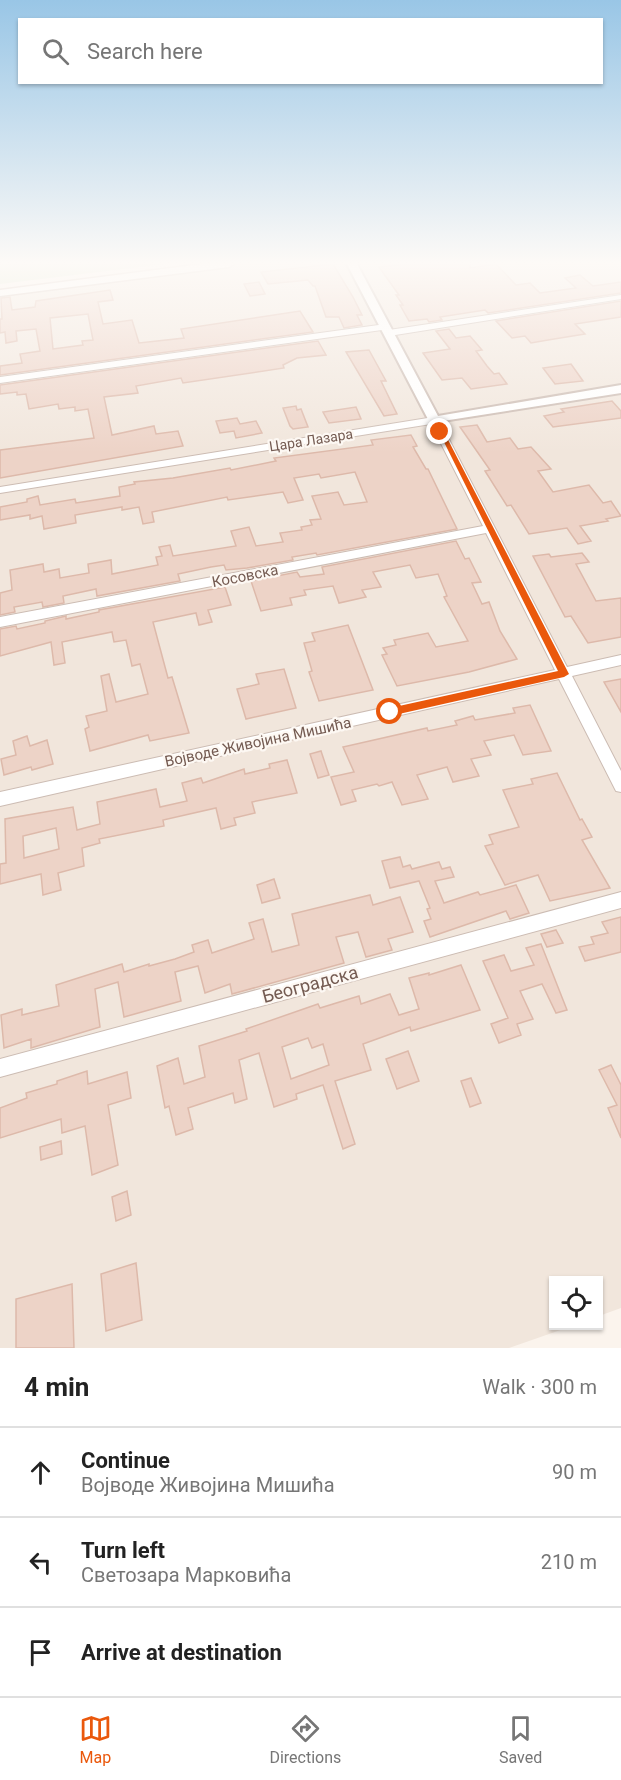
<!DOCTYPE html>
<meta charset="utf-8">
<style>
body{margin:0;font-family:Roboto,sans-serif;background:#f6f6f6;color:#222}
.controls{position:absolute;right:18px;bottom:18px;display:grid;overflow:hidden;border-radius:0px;box-shadow:0 2px 4px #0004}
.controls button{width:54px;height:54px;display:grid;place-items:center;padding:0;border:0;border-bottom:2px solid #e0e0e0;background:#fff;color:#222;font:30px sans-serif}
.stop{position:absolute;width:18px;height:18px;margin:-14px;border:4px solid #ea580c;border-radius:50%;background:#fff}
.stop.end{background:#ea580c;border-color:#fff;box-shadow:0 2px 6px #0008}
.list{margin:0;padding:0;list-style:none}
h2{display:flex;justify-content:space-between;align-items:center;height:78px;margin:0;padding:0 24px;font-size:26px}
h2 small{font-size:20px;font-weight:400;color:#767676}
.list li{display:grid;grid-template-columns:39px 1fr auto;gap:18px;align-items:center;box-sizing:border-box;height:90px;padding:0 24px;border-top:2px solid #e0e0e0}
.list b{display:block;font-size:22px;white-space:nowrap}
.list p{margin:0;font-size:20px;white-space:nowrap;color:#767676}
.list em{font-size:20px;font-style:normal;color:#767676}
.icon{flex:none;width:33px;height:33px;fill:none;stroke:currentColor;stroke-width:2;stroke-linecap:round;stroke-linejoin:round}
.map{position:relative;flex:none;width:621px;height:1348px;overflow:hidden}
.search{position:absolute;background:#fff;box-shadow:0 2px 4px #0004;left:18px;right:18px;top:18px;height:66px;display:flex;align-items:center;gap:15px;box-sizing:border-box;padding:0 21px;border-radius:0px;color:#767676;font-size:22px}
.sheet{height:348px;background:#fff}
nav{display:flex;justify-content:space-around;align-items:center;box-sizing:border-box;height:84px;border-top:2px solid #e0e0e0;background:#fff;font-size:16px;color:#767676}
nav a{display:grid;justify-items:center;gap:3px}
nav .on{color:#ea580c}
.map>svg:first-child{display:block}
.residential{fill:#f1e6dc}
.green{fill:#d9e7cc}
.building{fill:#edd3c7;stroke:#ddb9aa;stroke-width:1.5;fill-rule:evenodd}
.lines{fill:none;stroke-linecap:round;stroke-linejoin:round}
.minor-casing{stroke:#ccbcb3;stroke-width:2}
.tertiary-casing{stroke:#ccbcb3;stroke-width:4}
.secondary-casing{stroke:#d1beb4;stroke-width:3}
.minor{fill:#fff;fill-rule:evenodd}
.tertiary{fill:#fff;fill-rule:evenodd}
.secondary{fill:#fff;fill-rule:evenodd}
.route{fill:#ea580c}
.labels{text-anchor:middle;dominant-baseline:central;stroke-width:4.5;stroke-linejoin:round;paint-order:stroke}
.far-street-label{font-size:14px;fill:#745b52;stroke:#fdf8f3}
.street-label{font-size:15px;fill:#745b52;stroke:#fdf8f3}
.near-street-label{font-size:18px;fill:#745b52;stroke:#fdf8f3}
</style>
<div class="map">
<svg width="621" height="1348" viewBox="0 0 621 1348">
<rect width="100%" height="100%" fill="#fbf4ed"/>
<!-- residential -->
<path class="residential" d="M197 264H621V1308L599 1316 598 1280H554V1326H572L509 1348H0V289Z"/>
<!-- green -->
<path class="green" d="M0 264H165L0 284Z"/>
<!-- building -->
<g class="building">
<path d="M333 264 353 297 362 315H357L362 325 344 328 339 317H326L315 286H313L308 280 268 284 261 272Z"/>
<path d="M407 264H470V268L496 264 516 285 530 283 540 293 576 288 565 278 580 275 593 286 621 282V293L488 313 485 310 440 317 442 320 429 322 427 319 409 321 400 305H403L396 295H399L379 267Z"/>
<path d="M259 282 265 294 250 296 244 284Z"/>
<path d="M110 290 113 300 98 302 103 324 132 320 139 343 184 338 181 329 300 311 313 332 0 375V366L22 363 20 354 40 351 36 329 16 331 17 341 6 343 5 332 0 333V319H2L1 298 10 297 12 310 35 307 36 301ZM88 314 93 340 82 341 83 345 53 349 50 318Z"/>
<path d="M621 301V317L575 324 585 334 548 340 531 343 525 336 512 338 496 321Z"/>
<path d="M449 329 456 338 470 336 482 350 476 351 487 366 494 374 499 373 507 384 471 389 462 378 442 380 423 353 450 349 436 331Z"/>
<path d="M318 341 326 355 297 358 283 365 284 368 183 383 181 378 136 386 138 393 104 397 112 435 154 426 156 434 178 431 183 446 0 478V450L94 438 88 409 75 411V407L59 409 58 404 29 409 26 394 17 395V392L0 394V385Z"/>
<path d="M369 350 386 381H381L397 414 384 416 346 352Z"/>
<path d="M571 364 583 381 555 384 543 368Z"/>
<path d="M612 401 621 411V418L553 427 544 416 564 412 561 409Z"/>
<path d="M296 406 297 410 301 409 308 427 293 429 290 426 283 408Z"/>
<path d="M356 407 361 419 329 423 323 412Z"/>
<path d="M237 418 240 424 256 421 262 433 236 438 234 431 220 433 216 421Z"/>
<path d="M477 425 487 442 510 438 518 449 531 447 551 469 538 471 553 492 589 485 603 503 611 501 621 516 606 519 608 521 580 526 591 541 578 544 567 528 529 534 511 505 507 506 485 471 490 470 460 427Z"/>
<path d="M411 435 417 446 413 447 426 469H428L457 529 317 555 316 553 292 557 293 560 247 568 226 570 224 565 211 567 178 574 180 581 97 596 96 589 63 596 64 603 43 607 42 602 14 607 15 612 0 615V593L12 590 10 570 43 564 44 572 59 569 60 578 89 573 88 564 111 560 112 574 158 565 156 557 162 556 159 547 170 545 173 556 236 546 231 531 249 527 256 546 283 542 280 533 302 530 301 527 312 525 310 520 321 519 312 496 338 492 344 505 367 502 355 472 321 478 319 474 294 478 303 500 288 503 283 492 228 500 227 497 152 512 154 522 143 524 139 507 122 510V507L75 515 76 523 44 529 42 516 30 519V515L0 520V507L27 502V499L38 496 40 505 75 499 76 503 120 496 119 487 135 484 134 482 173 478 230 468 231 470 276 461 274 458 373 445 371 440Z"/>
<path d="M456 541 465 559 469 558 481 582 472 583 482 604 489 602 500 631 517 659 469 672 397 686 382 655 387 654 383 648 396 645 394 640 428 633 436 647 468 641 444 597 447 596 438 574 416 578 410 565 373 572 381 587 362 590 366 597 339 603 333 586 304 590 306 595 290 598 292 605 261 611 251 581 297 572 300 577 324 574 322 567Z"/>
<path d="M582 553 589 562 576 564 596 601 621 598V637L588 643 571 616 565 617 533 556 549 554 551 557Z"/>
<path d="M225 587 231 605 208 610 212 622 199 625 196 613 153 622 168 678 172 677 189 733 150 741 148 735 90 751 85 729 89 727 86 716 107 711 101 676 109 674 116 702 148 694 140 664 132 666 126 640 114 642 112 632 62 642 65 663 54 665 51 642 0 656V629L16 626 17 629 45 623V621L66 616V619L99 612V610Z"/>
<path d="M348 625 373 690 319 701 309 672 312 671 304 643 315 641 312 633Z"/>
<path d="M284 669 296 708 246 719 237 689 259 684 256 674Z"/>
<path d="M621 679V712L604 682Z"/>
<path d="M530 705 551 751 523 755 514 735 484 741 491 755 471 759 479 776 453 782 447 767 417 775 428 799 402 805 392 782 379 786 377 784 352 790 356 801 341 805 331 777 354 772 343 747 427 728 428 731 457 725 455 721 473 716 475 720 515 713 513 708Z"/>
<path d="M27 736 30 746 47 740 53 764 32 770 31 767 4 775 1 759 16 755 13 741Z"/>
<path d="M321 751 329 775 318 778 310 754Z"/>
<path d="M287 760 297 793 252 802 255 813 234 818 236 825 221 829 216 808 163 820 164 826 99 839 100 843 82 848 84 866 58 873 61 890 43 895 41 874 0 884V864L6 863 5 819 73 807 77 830 100 824 97 802 156 789 160 807 187 801 182 783 201 778 203 783 244 769 245 774 270 768 269 764ZM56 828 59 849 24 858 23 836Z"/>
<path d="M557 773 580 820 582 819 592 837 582 840 610 888 550 901 538 875 505 885 485 846 493 844 489 835 519 827 503 790 533 784 531 779Z"/>
<path d="M400 857 403 867 410 865 412 869 439 862 442 869 450 867 454 877 435 881 444 903 478 892 480 895 516 885 529 913 510 919 506 911 430 937 424 921 431 919 427 909 430 908 419 881 390 888 382 861Z"/>
<path d="M274 879 280 898 262 903 257 885Z"/>
<path d="M370 895 373 905 400 897 413 932 388 939 392 950 366 957 358 932 336 937 344 963 232 994 230 984 205 993 198 966 175 972 181 1001 124 1017 118 982 95 989 100 1027 31 1048V1039L4 1048 1 1015 22 1009V1015L59 1006 56 985 122 964 124 972 149 964V966L175 959 194 952 192 945 208 940 212 953 254 939 249 923 263 919 272 952 299 945 292 914Z"/>
<path d="M621 917V952L585 961 579 947 594 944 591 937 608 933 602 922Z"/>
<path d="M556 930 563 943 547 947 541 934Z"/>
<path d="M541 944 567 1010 556 1013 542 984 520 991 533 1019 517 1024 521 1035 499 1043 491 1024 508 1018 483 961 504 955 511 971 534 965 526 948Z"/>
<path d="M461 965 480 1010 411 1031 410 1027 363 1044 371 1070 335 1081 355 1144 343 1149 323 1085 296 1094 297 1099 274 1107 259 1053 239 1060 247 1099 235 1103 233 1093 188 1108 193 1129 176 1135 169 1106 165 1108 157 1066 178 1058 184 1084 205 1077 199 1046 247 1031 246 1029 318 1004 320 1008 359 996 361 1004 390 994 399 1015 419 1009 409 978 429 973V975ZM308 1038 312 1048 323 1044 329 1065 291 1079 282 1047Z"/>
<path d="M408 1051 419 1081 397 1089 386 1059Z"/>
<path d="M611 1065 621 1085V1138L608 1108 617 1105 599 1070Z"/>
<path d="M87 1071 88 1084 127 1072 131 1098 108 1105 118 1165 92 1175 85 1126 62 1133 61 1119 0 1138V1108L27 1098 26 1093 57 1084V1081Z"/>
<path d="M471 1078 481 1103 470 1107 461 1081Z"/>
<path d="M61 1141 62 1154 41 1160 40 1147Z"/>
<path d="M127 1191 131 1215 116 1221 112 1197Z"/>
<path d="M136 1263 142 1320 106 1331 101 1274Z"/>
<path d="M72 1284 74 1348H16V1299Z"/>
</g>
<g class="lines">
<defs>
<g id="minor">
<path d="M621 295V299L389 336 385 333 389 330Z"/>
<path d="M386 324 390 327 389 329 0 383V377Z"/>
<path d="M434 417 439 420 567 667 621 655V665L572 676 621 771V792L616 791 559 679 0 806V792L555 670 486 533 0 627V617L483 526 431 424 0 493V487Z"/>
<path d="M621 892V908L0 1077V1059Z"/>
</g>
<path id="tertiary" d="M347 264H357L438 416 621 385V393L430 423Z"/>
<path id="secondary" d="M202 264H234L229 267 0 296V290Z"/>
</defs>
<!-- minor casing -->
<use href="#minor" class="minor-casing"/>
<!-- tertiary casing -->
<use href="#tertiary" class="tertiary-casing"/>
<!-- secondary casing -->
<use href="#secondary" class="secondary-casing"/>
<!-- minor -->
<use href="#minor" class="minor"/>
<!-- tertiary -->
<use href="#tertiary" class="tertiary"/>
<!-- secondary -->
<use href="#secondary" class="secondary"/>
</g>
<!-- sky -->
<linearGradient id="sky" x2="0" y2="1"><stop stop-color="#99c6e6"/><stop offset="0.58" stop-color="#fdfaf7"/><stop offset="1" stop-color="#fdfaf7" stop-opacity="0"/></linearGradient>
<rect width="621" height="453" fill="url(#sky)"/>
<!-- route -->
<path class="route" d="M438 430 444 432 569 674 564 677 390 716 385 712 390 708 558 671Z"/>
<g class="labels">
<!-- far-street labels -->
<g class="far-street-label">
<text transform="translate(311 440) rotate(-9)">Цара Лазара</text>
</g>
<!-- street labels -->
<g class="street-label">
<text transform="translate(245 576) rotate(-11)">Косовска</text>
<text transform="translate(258 742) rotate(-12)">Војводе Живојина Мишића</text>
</g>
<!-- near-street labels -->
<g class="near-street-label">
<text transform="translate(310 984) rotate(-15)">Београдска</text>
</g>
</g>
</svg>
<div class="controls">
<button><svg class="icon" aria-label="locate" viewBox="0 0 24 24"><circle cx="12" cy="12" r="6"/><path d="M12 2v4M12 18v4M2 12h4M18 12h4"/></svg></button>
</div>
<div class="stop" style="left:390px;top:712px"></div>
<div class="stop end" style="left:440px;top:432px"></div>
<div class="search"><svg class="icon" aria-label="search" viewBox="0 0 24 24"><circle cx="10" cy="10" r="6"/><path d="M15 15l6 6"/></svg>Search here</div>
</div>
<section class="sheet">
<h2>4 min<small>Walk · 300 m</small></h2>
<ul class="list">
<li><svg class="icon" aria-label="ahead" viewBox="0 0 24 24"><path d="M12 20V5M6 11l6-6 6 6"/></svg><div><b>Continue</b><p>Војводе Живојина Мишића</p></div><em>90 m</em></li>
<li><svg class="icon" aria-label="left" viewBox="0 0 24 24"><path d="M17 20v-9H6M10 6l-5 5 5 5"/></svg><div><b>Turn left</b><p>Светозара Марковића</p></div><em>210 m</em></li>
<li><svg class="icon" aria-label="arrive" viewBox="0 0 24 24"><path d="M6 21V4h12l-3 4 3 4H6"/></svg><div><b>Arrive at destination</b></div></li>
</ul>
</section>
<nav>
<a class="on"><svg class="icon" aria-label="map" viewBox="0 0 24 24"><path d="M3 6l6-2 6 2 6-2v14l-6 2-6-2-6 2zM9 4v14M15 6v14"/></svg>Map</a>
<a><svg class="icon" aria-label="directions" viewBox="0 0 24 24"><path d="M12 3l9 9-9 9-9-9zM9 14v-3h6M13 9l2 2-2 2"/></svg>Directions</a>
<a><svg class="icon" aria-label="saved" viewBox="0 0 24 24"><path d="M7 4h10v16l-5-4-5 4z"/></svg>Saved</a>
</nav>
